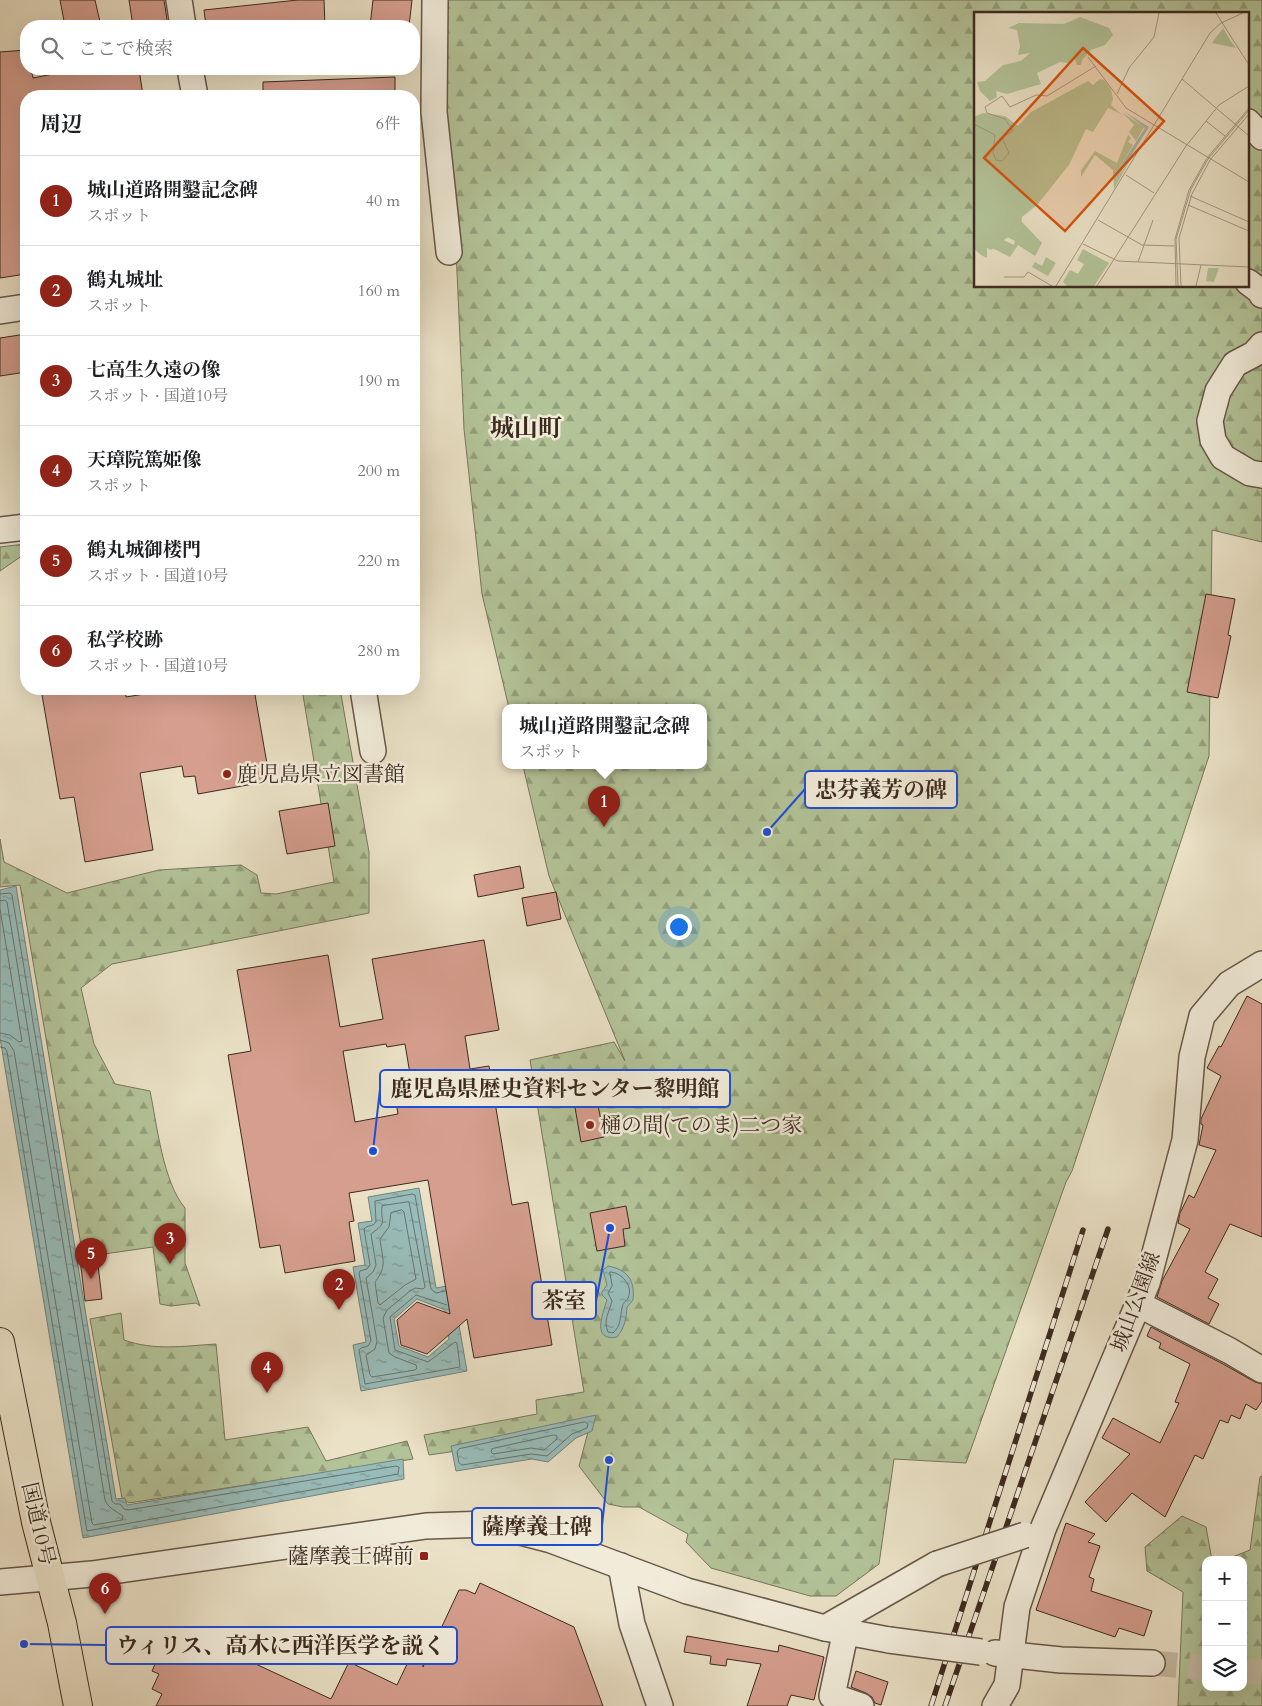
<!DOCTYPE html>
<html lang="ja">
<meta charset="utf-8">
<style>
body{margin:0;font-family:Cardo,"Noto Serif JP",serif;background:#f6f6f6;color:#202124}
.controls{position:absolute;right:15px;bottom:15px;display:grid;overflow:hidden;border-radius:10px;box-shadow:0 5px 20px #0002}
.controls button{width:45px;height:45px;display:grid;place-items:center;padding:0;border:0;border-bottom:1px solid #e0e0e0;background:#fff;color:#202124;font:25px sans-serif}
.you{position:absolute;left:678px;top:926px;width:18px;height:18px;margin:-12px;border:4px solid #fff;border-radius:50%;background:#1a73e8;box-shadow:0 0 0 8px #1a73e833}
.badge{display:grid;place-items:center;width:32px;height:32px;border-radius:50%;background:#8f2418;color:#fff;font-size:16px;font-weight:700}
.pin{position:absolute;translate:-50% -41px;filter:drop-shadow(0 1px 2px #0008)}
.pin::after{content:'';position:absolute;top:26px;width:18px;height:15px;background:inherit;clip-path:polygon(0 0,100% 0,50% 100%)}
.popup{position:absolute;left:502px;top:704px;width:205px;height:65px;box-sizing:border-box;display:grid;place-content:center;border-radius:10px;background:#fff;filter:drop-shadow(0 1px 4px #0005);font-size:16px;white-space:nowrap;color:#757577}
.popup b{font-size:19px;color:#202124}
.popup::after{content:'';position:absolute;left:50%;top:100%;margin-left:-10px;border:10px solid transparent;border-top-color:#fff}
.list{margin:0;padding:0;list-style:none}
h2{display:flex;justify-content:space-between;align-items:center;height:65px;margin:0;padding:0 20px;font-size:21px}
h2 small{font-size:16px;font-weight:400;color:#757577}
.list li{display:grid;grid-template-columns:32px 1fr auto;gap:15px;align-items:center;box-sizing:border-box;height:90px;padding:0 20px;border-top:1px solid #e0e0e0}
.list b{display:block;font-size:19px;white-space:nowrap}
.list p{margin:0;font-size:16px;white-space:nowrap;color:#757577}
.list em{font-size:16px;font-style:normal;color:#757577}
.icon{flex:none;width:28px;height:28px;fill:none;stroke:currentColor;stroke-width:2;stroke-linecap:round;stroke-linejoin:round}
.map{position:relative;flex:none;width:1262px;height:1706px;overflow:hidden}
.search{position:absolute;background:#fff;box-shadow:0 5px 20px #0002;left:20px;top:20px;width:400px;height:55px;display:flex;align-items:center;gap:12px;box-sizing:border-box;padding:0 18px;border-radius:20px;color:#757577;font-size:19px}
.panel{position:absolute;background:#fff;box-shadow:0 5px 20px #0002;left:20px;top:90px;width:400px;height:605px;border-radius:20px}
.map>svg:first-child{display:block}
.forest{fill:url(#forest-firs);stroke:#78765c;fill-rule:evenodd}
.water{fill:url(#water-ripples);stroke:#74827b;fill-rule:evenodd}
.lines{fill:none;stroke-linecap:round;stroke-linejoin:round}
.shore{stroke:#6a736c;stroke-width:1}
.building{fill:#d59e8e;stroke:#3d2a1f;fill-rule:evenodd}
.minor-tunnel{stroke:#c7bca5;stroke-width:25;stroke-dasharray:25 12;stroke-linecap:butt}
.minor-casing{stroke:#685849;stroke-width:28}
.highway-casing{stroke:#3d2a1f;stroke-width:30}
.minor{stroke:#f1ecda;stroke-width:25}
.highway{stroke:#eae1c6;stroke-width:28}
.rail-casing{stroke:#3d2a1f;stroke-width:5.5}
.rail{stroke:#f1ecda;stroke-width:4;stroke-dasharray:11;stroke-linecap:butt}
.minor-bridge-casing{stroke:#685849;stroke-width:28;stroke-linecap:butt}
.minor-bridge{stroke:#f1ecda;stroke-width:25}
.poi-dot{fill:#8f2418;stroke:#f1ecda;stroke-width:2}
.labels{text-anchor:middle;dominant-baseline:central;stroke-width:5;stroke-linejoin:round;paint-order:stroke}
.poi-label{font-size:21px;fill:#3d2a1f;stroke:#f1ecda;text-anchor:start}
.street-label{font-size:21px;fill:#3d2a1f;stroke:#f1ecda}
.quarter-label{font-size:24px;font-weight:bold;fill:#3d2a1f;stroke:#f1ecda}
.inset-road{fill:none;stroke:#a59883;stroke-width:1}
.view{fill:#d7540e;fill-opacity:0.15;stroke:#d7540e;stroke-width:2.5}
.inset-edge{fill:none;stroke:#3d2a1f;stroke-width:2.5}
.leader{fill:none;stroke:#1d4ed8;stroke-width:2}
.callout-dot{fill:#1d4ed8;stroke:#f1ecda;stroke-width:2}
.callout{fill:#f1ecda;stroke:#1d4ed8;stroke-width:2}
.callout-label{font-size:22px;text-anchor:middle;font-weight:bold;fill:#3d2a1f}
</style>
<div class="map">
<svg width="1262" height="1706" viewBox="0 0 1262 1706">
<defs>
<pattern id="forest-firs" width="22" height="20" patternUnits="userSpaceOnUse" patternTransform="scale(1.25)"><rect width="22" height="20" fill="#b3c398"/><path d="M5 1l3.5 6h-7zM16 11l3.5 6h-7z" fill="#939f7b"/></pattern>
<pattern id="water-ripples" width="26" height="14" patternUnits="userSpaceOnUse" patternTransform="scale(1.25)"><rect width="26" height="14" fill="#98bcb9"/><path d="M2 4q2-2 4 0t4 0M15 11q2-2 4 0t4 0" fill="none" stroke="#7d9996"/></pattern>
</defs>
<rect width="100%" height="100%" fill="#eae1c6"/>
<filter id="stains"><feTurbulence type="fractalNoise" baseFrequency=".004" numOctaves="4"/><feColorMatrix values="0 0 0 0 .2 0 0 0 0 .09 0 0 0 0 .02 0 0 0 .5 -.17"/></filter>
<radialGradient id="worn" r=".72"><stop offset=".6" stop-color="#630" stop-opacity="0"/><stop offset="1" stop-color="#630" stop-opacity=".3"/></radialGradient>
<!-- forest -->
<g class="forest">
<path d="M443 0H1262V542L1212 530 1209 756 1072 1171 1066 1182 966 1463 894 1459 879 1564 836 1596H810L711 1568 686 1542 688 1534 639 1507H623L608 1504 579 1466 588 1432 429 1455 424 1435 537 1414 536 1400 584 1392 530 1060 614 1042 625 1061 549 876 523 766H703V708H509L482 594 464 429 455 227 444 115ZM976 14H1248V286H976Z"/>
<path d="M25 544 26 553 0 571V547Z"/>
<path d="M302 689H340L369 852V913L112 964 81 988 94 1044 115 1084 150 1091C157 1125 163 1182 185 1208V1263L200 1306 196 1303 171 1306 160 1304 153 1247 83 1257 20 885 0 887V839L4 862 67 893 159 870 241 865 257 875 261 893 276 894 334 882Z"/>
<path d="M121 1313 124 1340C155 1351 183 1346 216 1344L225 1440 308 1427 326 1461 407 1441 413 1459 129 1503 122 1498 90 1319Z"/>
<path d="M1262 1476V1706H1178L1183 1592 1147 1571 1145 1547 1182 1516 1206 1527 1212 1560H1206V1687H1243V1560H1225L1250 1550 1260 1477Z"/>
</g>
<!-- water -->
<g class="water">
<path d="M16 886 116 1499 125 1498 127 1505 403 1459 404 1479 83 1538 0 1038V890Z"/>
<path d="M419 1188 436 1288 452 1285 467 1371 361 1391 353 1345 366 1342 353 1267 365 1265 358 1223 372 1221 368 1197ZM417 1299 445 1310 449 1339 428 1357 399 1346 394 1319Z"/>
<path d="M608 1266C628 1270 635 1280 633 1300L627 1307C626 1319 625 1327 617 1337 591 1342 603 1313 607 1300L602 1295V1292L607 1285 603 1270Z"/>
<path d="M596 1415 592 1431 576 1438 548 1462 532 1459 456 1471 451 1446Z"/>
</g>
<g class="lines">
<!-- shore -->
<g class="shore">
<path d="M0 894 10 893 12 895 112 1501 115 1504H120L124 1509 128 1510 396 1466 399 1467 398 1474 87 1531 7 1052 5 1048 0 1047"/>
<path d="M0 901 5 900 7 902 105 1500C108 1508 116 1511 123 1516L122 1520 94 1525 92 1523 14 1051 9 1043 0 1040"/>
<path d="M0 909 22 1041 19 1042 10 1035 0 1033"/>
<path d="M409 1202 425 1287 423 1289 415 1288 410 1291 387 1310 383 1318 389 1353 395 1357 416 1365 417 1368 415 1370 372 1377 370 1375 366 1355 375 1349 377 1341 366 1278 373 1272 376 1265 371 1234C389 1221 380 1223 382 1206Z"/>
<path d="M402 1210 404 1212 416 1279 405 1285 380 1305 378 1303 375 1282C388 1265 382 1259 380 1239L389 1227 391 1213Z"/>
<path d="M610 1272C621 1272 634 1286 628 1298 626 1302 623 1302 622 1308 620 1318 621 1326 613 1333L608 1332C603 1320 609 1313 612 1301L608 1293 612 1286Z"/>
<path d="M445 1291 436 1293 431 1289 415 1195 412 1194 375 1201 376 1222C373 1227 367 1225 364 1229L370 1265 367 1269 360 1271 359 1273 371 1341 368 1346 361 1348 359 1350 365 1384 460 1367 457 1343 455 1342 428 1362 395 1350 390 1317 416 1295 447 1305"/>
<path d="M585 1422 588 1424 587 1428 572 1434 547 1456 531 1454 462 1465 459 1463 457 1452 459 1449Z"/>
<path d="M554 1435 557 1436V1439L544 1450 531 1448 493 1454 491 1452 492 1449Z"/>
</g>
</g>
<!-- building -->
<g class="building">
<path d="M60 0H95L101 26H65Z"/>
<path d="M129 0H164L168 26H133Z"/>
<path d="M298 0H324L325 26H206L204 10Z"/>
<path d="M373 0H412L409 26H370Z"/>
<path d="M26 50V69H31L33 78 78 69H139L143 96H26V274L0 278V52Z"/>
<path d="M395 77V96H263V82Z"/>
<path d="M26 334V372L0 376V338Z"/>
<path d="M1206 594 1235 599 1228 635 1231 636 1218 698 1187 692Z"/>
<path d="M41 689H125L126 697 175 689H254L270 781 198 794 195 776 184 777 182 766 140 773 153 850 85 862 74 797 60 799Z"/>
<path d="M328 803 335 846 287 854 279 811Z"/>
<path d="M520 866 524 888 478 897 474 875Z"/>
<path d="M556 892 561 919 527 926 522 898Z"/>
<path d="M484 940 499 1030 465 1036 470 1069 489 1066 512 1205 528 1202 552 1345 474 1358 467 1319 427 1354 401 1345 397 1320 417 1302 450 1314 428 1180 349 1193 354 1221 349 1222 355 1261 285 1273 280 1245 260 1248 228 1055 251 1051 237 970 328 955 340 1027 383 1019 372 959ZM386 1044 387 1047 405 1044 411 1080 393 1083 398 1114 355 1122 343 1051Z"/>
<path d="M1247 996 1262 1004V1237L1230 1224 1205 1272 1218 1279 1208 1298 1219 1304 1209 1324 1157 1297 1162 1281 1190 1229 1178 1223 1180 1213 1189 1195 1194 1198 1216 1150 1199 1145 1203 1125 1201 1124V1119L1221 1076 1207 1068 1219 1046 1221 1047Z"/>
<path d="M603 1084 606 1104 598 1105 604 1137 581 1142 572 1090Z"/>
<path d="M626 1206 630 1228 623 1229 625 1246 597 1251 590 1213Z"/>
<path d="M97 1256 102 1299 85 1301 80 1259Z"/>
<path d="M1151 1327 1223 1364 1255 1382 1262 1384V1401L1256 1410 1246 1404 1240 1419 1231 1415 1228 1423 1220 1420 1203 1459 1195 1455 1165 1517 1132 1493 1106 1522 1085 1502 1130 1454 1102 1438 1113 1418 1160 1443 1179 1403 1175 1402 1190 1364 1159 1348 1161 1343 1147 1336Z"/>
<path d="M1066 1523 1095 1534 1088 1542 1100 1546 1089 1577 1094 1579 1091 1591 1152 1611 1144 1636 1119 1628 1115 1637 1036 1610Z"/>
<path d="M480 1583 574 1627 603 1706H156L162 1694 152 1689 159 1674 152 1671 162 1648 179 1656 187 1638 215 1650 217 1646 331 1699 349 1662 397 1685 422 1633 423 1667 459 1590H466L475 1594Z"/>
<path d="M687 1636 778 1652 779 1645 824 1657 814 1700 791 1695 787 1706H747L761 1664 727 1659 726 1666 710 1664 711 1656 684 1652Z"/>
<path d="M856 1671 888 1682 881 1705 875 1703 872 1697 866 1693 851 1687Z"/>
</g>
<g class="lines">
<!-- minor-tunnel -->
<g class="minor-tunnel">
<path d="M1152 1663 1206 1668"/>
<path d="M1243 1671 1262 1672"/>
</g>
<defs>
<g id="minor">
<path d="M179 0 183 26"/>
<path d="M435 0 434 112 449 252"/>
<path d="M190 69 195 96"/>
<path d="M1248 122 1262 137"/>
<path d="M1248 282 1260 291 1262 295"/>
<path d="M0 311 26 307"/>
<path d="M1262 345 1254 354 1235 364 1218 391 1210 421 1213 440 1223 457 1250 473 1262 475"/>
<path d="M0 530 26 527"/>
<path d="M363 689 373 751"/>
<path d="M1138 1304 1230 1351 1262 1370"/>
<path d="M621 1566 632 1624 660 1706"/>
<path d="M0 1582 92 1574 426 1526 489 1524 551 1540 687 1591 825 1628 889 1640"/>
<path d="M825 1628 937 1564"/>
<path d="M846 1630 832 1696 861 1706"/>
<path d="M995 1653 1061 1660 1152 1663"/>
<path d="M995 1706 1007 1685 1017 1607 1043 1529 1147 1283 1185 1140 1192 1057 1202 1016 1229 984 1262 964"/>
</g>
<path id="highway" d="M0 1342 36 1522 62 1623 78 1706"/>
</defs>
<!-- minor casing -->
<use href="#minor" class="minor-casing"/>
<!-- highway casing -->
<use href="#highway" class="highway-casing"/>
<!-- minor -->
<use href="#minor" class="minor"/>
<!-- highway -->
<use href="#highway" class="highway"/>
<defs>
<g id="rail">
<path d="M931 1706 1083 1230"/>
<path d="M945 1706 1108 1229"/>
</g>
</defs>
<!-- rail casing -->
<use href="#rail" class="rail-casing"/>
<!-- rail -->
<use href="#rail" class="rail"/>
<defs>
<g id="minor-bridge">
<path d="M937 1564 1025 1535"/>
<path d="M889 1640 981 1652"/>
</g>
</defs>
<!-- minor-bridge casing -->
<use href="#minor-bridge" class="minor-bridge-casing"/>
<!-- minor-bridge -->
<use href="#minor-bridge" class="minor-bridge"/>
</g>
<!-- markers -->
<g class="poi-dot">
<circle cx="227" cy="774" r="5"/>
<circle cx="590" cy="1125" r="5"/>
<rect x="419" y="1551" width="10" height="10" rx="2.5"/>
</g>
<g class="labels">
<!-- poi labels -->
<g class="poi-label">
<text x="237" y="774">鹿児島県立図書館</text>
<text x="600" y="1125">樋の間(てのま)二つ家</text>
<text x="414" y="1556" text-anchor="end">薩摩義士碑前</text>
</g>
<!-- street labels -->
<g class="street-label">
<text transform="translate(1136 1302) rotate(-70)">城山公園線</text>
<text transform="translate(38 1524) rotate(77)">国道10号</text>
</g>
<!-- quarter labels -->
<g class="quarter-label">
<text x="526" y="428">城山町</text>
</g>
</g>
<!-- overview -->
<g transform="translate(974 12)">
<rect width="275" height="275" fill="#eae1c6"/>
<path d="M106 5 135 16 139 23 131 33 117 38 108 48 107 53H103L101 47 96 51 86 50 63 61 67 72 33 82 22 79 23 85 16 89 6 79 3 70 11 69 29 53 47 49 56 41 44 43 46 34 43 18 34 16 45 11 90 12ZM126 67 130 68 137 77 139 87 137 93 147 102 134 96 119 120 112 117 95 153 63 193 48 205 47 215 17 238 13 236V246L7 243 0 237V105L9 101 31 104 44 114 57 100 114 69 119 73ZM149 101 170 115 162 129 155 120 160 113ZM154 123 157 126 154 130 159 133 142 161 145 163 155 150 140 177 139 158 121 143 107 165V158L121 139 143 151Z" fill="#b3c398"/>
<path d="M249 16 256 28 262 36 238 31ZM47 209 68 231 61 244 44 233 36 245 18 236 29 228 40 233 41 229 33 225 47 215ZM109 237 135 251 120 274H93L89 270 96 258 104 262 110 252 103 248ZM72 245 82 251 74 264 58 255 61 250 68 254ZM234 256H245L240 270 232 269Z" fill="#b3c398"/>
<path d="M151 100 175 115 145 163 142 161 171 116Z" fill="#98bcb9"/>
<path class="inset-road" d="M242 1 275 53M114 45 152 96 275 170M208 67 275 124M143 82 155 56 180 25 185 1M232 109 251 124M0 112 21 123 19 141 22 148 28 149 35 141 28 126 39 119 31 107 13 101 11 95 28 84 36 95 62 83 73 84 122 54M152 163 180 181M216 184 275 210M214 193 275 219M124 208 168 233 200 234M109 232 144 249 275 255M164 250 179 208M30 265H50L54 260 78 274M82 274 236 21 247 11 269 1M123 274 212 134 245 93 275 74M202 274 201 227 215 178 233 146 275 96M204 274 202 227 217 177 234 147 275 98M207 274 205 226 218 182 236 148 275 102M222 274 227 253"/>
<path class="view" d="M109 36 190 109 91 219 10 146Z"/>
<rect width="275" height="275" class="inset-edge"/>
</g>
<!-- callouts -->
<path class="leader" d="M767 832L805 789M373 1151L380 1089M610 1228L596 1301M609 1460L602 1526M24 1644L106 1645"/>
<g class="callout-dot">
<circle cx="767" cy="832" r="5"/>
<circle cx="373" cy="1151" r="5"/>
<circle cx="610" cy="1228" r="5"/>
<circle cx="609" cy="1460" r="5"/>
<circle cx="24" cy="1644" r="5"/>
</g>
<g class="callout">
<rect x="805" y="771" width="152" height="37" rx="5"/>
<rect x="380" y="1070" width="350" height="37" rx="5"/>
<rect x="532" y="1282" width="64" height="37" rx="5"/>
<rect x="472" y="1508" width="130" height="37" rx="5"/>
<rect x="106" y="1627" width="351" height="37" rx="5"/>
</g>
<g class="callout-label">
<text x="881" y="797">忠芬義芳の碑</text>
<text x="555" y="1096">鹿児島県歴史資料センター黎明館</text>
<text x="564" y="1308">茶室</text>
<text x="537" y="1534">薩摩義士碑</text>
<text x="281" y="1653">ウィリス、高木に西洋医学を説く</text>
</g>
<rect width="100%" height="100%" filter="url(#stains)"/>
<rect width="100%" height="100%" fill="url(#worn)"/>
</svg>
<div class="controls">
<button>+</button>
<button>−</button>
<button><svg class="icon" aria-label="layers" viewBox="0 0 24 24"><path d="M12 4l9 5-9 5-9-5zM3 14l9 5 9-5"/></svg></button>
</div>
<div class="you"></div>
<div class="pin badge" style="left:604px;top:827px">1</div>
<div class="popup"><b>城山道路開鑿記念碑</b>スポット</div>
<div class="pin badge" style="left:339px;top:1310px">2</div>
<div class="pin badge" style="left:170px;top:1264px">3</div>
<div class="pin badge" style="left:267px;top:1393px">4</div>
<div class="pin badge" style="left:91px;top:1279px">5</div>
<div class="pin badge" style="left:105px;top:1614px">6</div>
<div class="search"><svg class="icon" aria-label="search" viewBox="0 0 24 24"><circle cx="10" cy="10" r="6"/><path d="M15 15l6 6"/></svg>ここで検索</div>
<section class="panel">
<h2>周辺<small>6件</small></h2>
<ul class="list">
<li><span class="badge">1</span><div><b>城山道路開鑿記念碑</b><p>スポット</p></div><em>40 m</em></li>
<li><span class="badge">2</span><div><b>鶴丸城址</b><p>スポット</p></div><em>160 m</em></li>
<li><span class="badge">3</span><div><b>七高生久遠の像</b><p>スポット · 国道10号</p></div><em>190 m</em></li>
<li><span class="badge">4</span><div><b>天璋院篤姫像</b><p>スポット</p></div><em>200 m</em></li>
<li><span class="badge">5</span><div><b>鶴丸城御楼門</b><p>スポット · 国道10号</p></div><em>220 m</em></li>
<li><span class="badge">6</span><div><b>私学校跡</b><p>スポット · 国道10号</p></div><em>280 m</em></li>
</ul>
</section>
</div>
